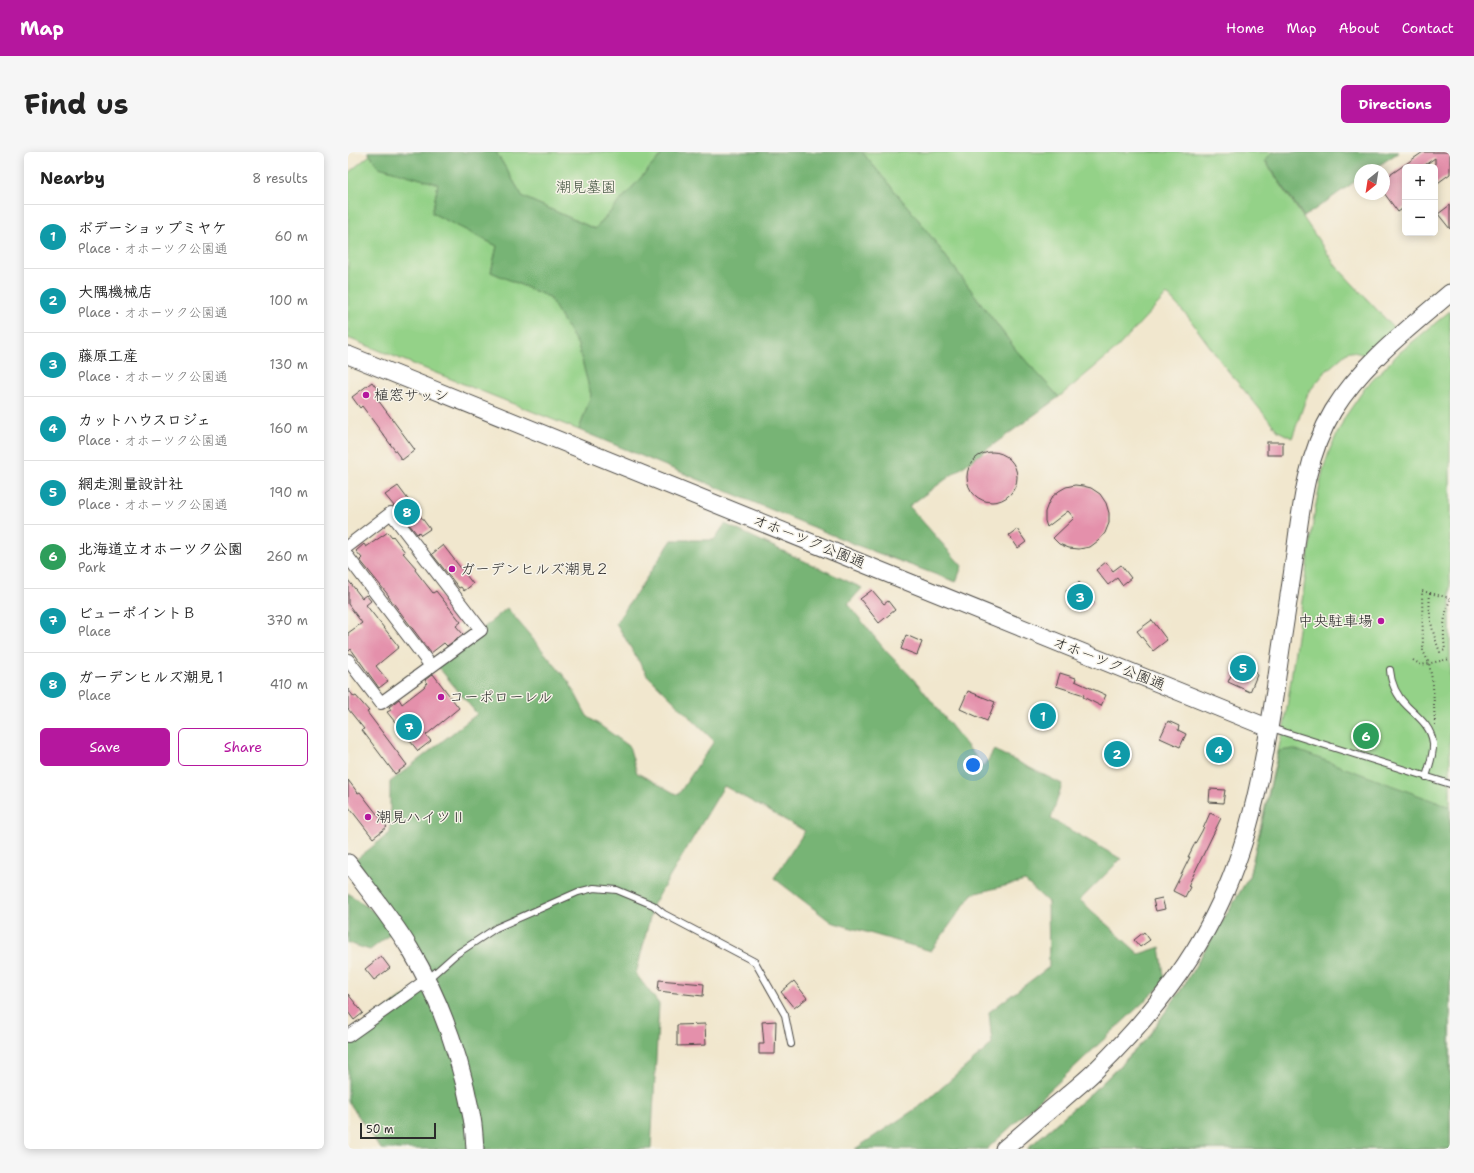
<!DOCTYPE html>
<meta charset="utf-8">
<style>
body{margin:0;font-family:"Shantell Sans","Klee One",sans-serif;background:#f6f6f6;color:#222}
.controls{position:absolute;right:12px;top:12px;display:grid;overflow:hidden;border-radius:6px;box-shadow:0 2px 10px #0003}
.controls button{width:36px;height:36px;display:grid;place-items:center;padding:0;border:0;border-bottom:1px solid #e0e0e0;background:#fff;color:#222;font:20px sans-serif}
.compass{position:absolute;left:1006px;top:12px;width:36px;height:36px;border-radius:50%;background:#fff;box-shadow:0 2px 10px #0003;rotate:210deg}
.scale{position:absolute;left:12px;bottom:10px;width:76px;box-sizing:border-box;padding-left:4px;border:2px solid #2b2b2b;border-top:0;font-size:11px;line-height:14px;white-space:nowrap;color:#2b2b2b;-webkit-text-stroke:3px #f7f3e8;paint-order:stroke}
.you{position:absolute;left:625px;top:613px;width:14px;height:14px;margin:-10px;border:3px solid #fff;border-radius:50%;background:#1a73e8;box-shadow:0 0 0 6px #1a73e833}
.badge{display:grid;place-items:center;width:26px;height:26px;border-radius:50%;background:#b5179e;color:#fff;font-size:13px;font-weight:700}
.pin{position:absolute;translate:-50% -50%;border:2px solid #fff;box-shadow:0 1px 4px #0006}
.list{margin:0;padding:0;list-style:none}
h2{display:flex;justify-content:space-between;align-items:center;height:52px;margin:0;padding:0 16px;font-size:17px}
h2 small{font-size:13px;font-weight:400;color:#767676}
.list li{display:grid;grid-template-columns:26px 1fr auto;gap:12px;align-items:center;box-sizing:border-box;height:64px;padding:0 16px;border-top:1px solid #e0e0e0}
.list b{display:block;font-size:15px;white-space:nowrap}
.list p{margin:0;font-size:13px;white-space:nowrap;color:#767676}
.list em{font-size:13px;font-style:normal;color:#767676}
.actions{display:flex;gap:8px;padding:12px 16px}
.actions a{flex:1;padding:9px 0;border:1px solid #b5179e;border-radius:6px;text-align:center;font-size:14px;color:#b5179e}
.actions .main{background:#b5179e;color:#fff}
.map{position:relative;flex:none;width:1102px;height:997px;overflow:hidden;border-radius:6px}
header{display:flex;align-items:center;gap:24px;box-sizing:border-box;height:56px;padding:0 20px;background:#b5179e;color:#fff}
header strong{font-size:19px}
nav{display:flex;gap:22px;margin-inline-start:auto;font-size:14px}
.intro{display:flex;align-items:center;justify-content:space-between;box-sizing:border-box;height:96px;padding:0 24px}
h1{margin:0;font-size:28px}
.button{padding:10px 18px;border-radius:6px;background:#b5179e;color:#fff;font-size:14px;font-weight:700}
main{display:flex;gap:24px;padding:0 24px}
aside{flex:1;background:#fff;border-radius:6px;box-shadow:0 2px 10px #0003}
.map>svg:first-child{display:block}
.green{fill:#94d288;stroke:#607e5a}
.forest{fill:#77b474;stroke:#517050}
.building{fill:#e490ab}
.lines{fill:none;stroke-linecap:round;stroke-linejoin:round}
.lane-casing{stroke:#494743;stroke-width:8}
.street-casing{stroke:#494743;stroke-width:14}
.secondary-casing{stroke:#494743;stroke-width:19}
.path{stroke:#494743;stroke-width:2;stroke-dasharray:1 3;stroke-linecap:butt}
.lane{stroke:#fff;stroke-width:6}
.street{stroke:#fff;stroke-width:12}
.secondary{stroke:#fff;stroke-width:17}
.poi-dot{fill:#b5179e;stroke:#f7f3e8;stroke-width:1.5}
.labels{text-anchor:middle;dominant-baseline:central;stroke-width:3;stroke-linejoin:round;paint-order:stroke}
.park-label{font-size:15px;fill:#455542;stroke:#f7f3e8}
.poi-label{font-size:15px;fill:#2b2b2b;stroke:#f7f3e8;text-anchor:start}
.street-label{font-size:15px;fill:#2b2b2b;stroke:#f7f3e8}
</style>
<header>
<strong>Map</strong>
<nav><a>Home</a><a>Map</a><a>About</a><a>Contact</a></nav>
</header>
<div class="intro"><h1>Find us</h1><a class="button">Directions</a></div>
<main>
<aside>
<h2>Nearby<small>8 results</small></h2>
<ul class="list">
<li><span class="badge" style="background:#0f9aa8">1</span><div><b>ボデーショップミヤケ</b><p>Place · オホーツク公園通</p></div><em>60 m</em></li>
<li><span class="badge" style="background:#0f9aa8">2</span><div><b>大隅機械店</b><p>Place · オホーツク公園通</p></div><em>100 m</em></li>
<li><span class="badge" style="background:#0f9aa8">3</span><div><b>藤原工産</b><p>Place · オホーツク公園通</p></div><em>130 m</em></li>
<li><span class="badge" style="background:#0f9aa8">4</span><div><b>カットハウスロジェ</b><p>Place · オホーツク公園通</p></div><em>160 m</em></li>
<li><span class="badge" style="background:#0f9aa8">5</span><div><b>網走測量設計社</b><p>Place · オホーツク公園通</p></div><em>190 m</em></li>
<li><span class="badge" style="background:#2e9e5b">6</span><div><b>北海道立オホーツク公園</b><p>Park</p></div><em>260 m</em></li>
<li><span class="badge" style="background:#0f9aa8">7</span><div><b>ビューポイントＢ</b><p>Place</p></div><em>370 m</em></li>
<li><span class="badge" style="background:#0f9aa8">8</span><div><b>ガーデンヒルズ潮見１</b><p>Place</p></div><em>410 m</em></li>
</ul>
<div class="actions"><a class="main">Save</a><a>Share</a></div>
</aside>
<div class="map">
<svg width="1102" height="997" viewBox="0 0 1102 997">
<rect width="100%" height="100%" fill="#f7f3e8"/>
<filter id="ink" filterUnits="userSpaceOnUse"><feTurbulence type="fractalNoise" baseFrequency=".025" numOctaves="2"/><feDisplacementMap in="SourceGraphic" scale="8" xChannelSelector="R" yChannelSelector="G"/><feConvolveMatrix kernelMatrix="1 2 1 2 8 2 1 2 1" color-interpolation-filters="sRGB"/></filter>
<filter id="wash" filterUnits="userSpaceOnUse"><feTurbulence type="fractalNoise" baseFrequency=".012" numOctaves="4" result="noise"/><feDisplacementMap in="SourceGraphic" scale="16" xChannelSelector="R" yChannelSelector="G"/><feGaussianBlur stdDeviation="0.9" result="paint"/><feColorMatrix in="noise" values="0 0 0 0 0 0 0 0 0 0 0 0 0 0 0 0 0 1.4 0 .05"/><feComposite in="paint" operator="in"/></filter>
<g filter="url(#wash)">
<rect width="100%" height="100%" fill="#f1e7ce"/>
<!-- green -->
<g class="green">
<path d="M148 0H316L247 77 175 45Z"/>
<path d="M514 0H925L917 9 988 114 1046 176 1018 203 1001 199 978 219 960 241 944 286 930 279 876 214 841 166 819 142 767 198 711 245 668 198 569 66Z"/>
<path d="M22 3 32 15 90 32 84 61 149 94 143 120 201 145 230 193 243 243 231 278 0 186V21Z"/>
<path d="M1102 159V997H679L751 934 799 886 833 838 901 725 937 569 967 357 975 318 982 297 997 265 1017 236 1050 202Z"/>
</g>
<!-- forest -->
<g class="forest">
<path d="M20 0H148L175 45 247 77 316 0H514L569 66 668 198 711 245 561 354 614 414 608 430 511 394 231 278 243 243 230 193 201 145 143 120 149 94 84 61 90 32 31 15Z"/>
<path d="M925 0H1051L1024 18H1012V26L956 65 917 8Z"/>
<path d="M377 372 514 436 500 452 537 498 570 532 636 615 646 598 714 632 703 667 773 707 732 748 791 802 812 795 817 830 639 997H507L575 952 644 892 641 860 701 815 700 750 677 729 624 742 583 799 483 770 426 726 457 679 376 634 305 753 288 822 311 852 303 997H33L0 949V884L79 828 49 777 22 798 0 791V741L47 775 1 713 42 681V630L129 562 87 511 133 478 159 456 221 530 239 564 281 594 289 621 330 643 366 589 299 523 268 471 324 388H366Z"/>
<path d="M946 597 1102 655V997H679L751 934 777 909 799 886 833 838 901 725 931 599Z"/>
</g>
<g id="blocks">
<!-- building -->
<g class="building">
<path d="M1075 0H1102V22L1087 33V6L1074 15H1057V55L1050 60 1036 41V27Z"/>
<path d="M1102 53V77L1090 62Z"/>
<path d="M24 230 32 241 27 244 67 298 54 308 14 254 12 256 4 245Z"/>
<rect x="919" y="290" width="16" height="13"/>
<circle cx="644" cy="325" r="25"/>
<path d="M727 333 735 334 743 336 752 342 758 351 761 361V371L757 381 750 389 742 395 731 397 721 396 711 392 705 386 726 366 720 359 699 375 697 369V360L700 352 704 345 711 339 718 335Z"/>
<path d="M50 334 82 377 73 383 71 380 69 382 37 343Z"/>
<path d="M669 377 678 390 670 396 661 383Z"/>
<path d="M40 380 44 385 45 384 57 400 55 401 68 416 67 418 85 441 88 439 113 470 108 474 115 482 99 494 96 491 83 501 40 444H41L12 408 14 406 8 399 16 392 18 395Z"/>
<path d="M95 393 125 432 116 439 113 435 111 436 84 402Z"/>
<path d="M758 410 765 419 773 413 783 426 774 433 769 426 760 433 748 418Z"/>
<path d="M0 428 14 446 18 443 23 449 18 453 51 495 28 514 40 529 31 536 3 497 0 500V481L14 471 0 452Z"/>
<path d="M731 430 746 451 733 460 718 439Z"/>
<path d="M524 438 536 452 540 449 547 458 531 471 512 447Z"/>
<path d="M804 468 819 488 805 499 789 479Z"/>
<path d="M558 483 574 490 569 503 553 497Z"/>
<path d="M891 505 898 508 909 523 902 540 880 530Z"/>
<path d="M712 521 728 526 727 529 758 543 753 554 735 545 736 543 708 534Z"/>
<path d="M85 522 111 556 78 583 83 589 70 599 39 560 43 558 41 555 51 547 54 552 76 535 79 531 77 528Z"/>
<path d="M0 537 6 545 8 544 21 559 19 560 59 613 47 622 14 578 16 577 0 557Z"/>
<path d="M620 539 647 550 639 569 612 557Z"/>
<path d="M690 555 706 562 701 574 685 567Z"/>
<path d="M820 569 831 574 830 578 838 582 832 595 812 586Z"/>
<path d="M865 587 880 592 883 596 873 605 860 601Z"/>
<path d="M768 592 776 595 769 612 761 608Z"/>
<path d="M0 628 10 641 12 640 39 675 25 686 0 654Z"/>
<path d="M862 637 877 638 875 651 861 650Z"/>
<path d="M862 661 873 666 840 734 842 735 837 745 825 739 842 705H840L845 695 854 679Z"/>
<path d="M814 746 817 757 808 759 805 748Z"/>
<path d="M796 780 802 788 792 795 786 788Z"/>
<path d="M33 804 42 816 26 828 17 817Z"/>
<path d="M311 828 356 832 355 844 310 839Z"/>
<path d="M446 829 459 846 446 856 433 840Z"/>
<path d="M0 842 15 861 6 868 0 860Z"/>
<path d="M428 869 427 902H411V892H416L414 870Z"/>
<path d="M357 872 358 893 329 894V873Z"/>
</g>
</g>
</g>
<g filter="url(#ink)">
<use href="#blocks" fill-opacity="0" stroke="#494743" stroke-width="1"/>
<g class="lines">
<defs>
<g id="lane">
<path d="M1042 518C1043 531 1049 544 1059 554 1070 565 1083 574 1085 591 1086 602 1081 614 1078 625"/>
<path d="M923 576 1102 632"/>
<path d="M80 827 107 803 148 776 230 740 246 736 269 738 305 753 316 762 407 810 437 863 443 892"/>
</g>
<g id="street">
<path d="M0 394 43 361 133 478 33 551 0 508"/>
<path d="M0 405 83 514"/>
<path d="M0 884 79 828"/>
</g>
<g id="secondary">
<path d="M0 203 921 576"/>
<path d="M0 711C21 739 44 767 62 797 92 847 112 904 123 961 126 973 126 985 127 997"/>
<path d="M656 997C675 981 694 964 714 948 725 938 737 929 748 918 798 869 844 813 873 749 904 682 916 611 927 539 932 501 938 463 944 424 952 368 955 309 985 259 1014 212 1060 177 1102 141"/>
</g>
</defs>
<!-- lane casing -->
<use href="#lane" class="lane-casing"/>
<!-- street casing -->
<use href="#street" class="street-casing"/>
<!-- secondary casing -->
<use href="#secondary" class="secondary-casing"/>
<!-- path -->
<g class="path">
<path d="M1082 441 1102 446"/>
<path d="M1065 508 1073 513 1102 507"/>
<path d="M1087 573 1085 533 1081 511 1075 499 1074 439 1082 441C1080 462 1084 480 1092 500L1097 498C1095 481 1095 464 1102 448"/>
</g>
<!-- lane -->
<use href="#lane" class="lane"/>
<!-- street -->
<use href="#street" class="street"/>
<!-- secondary -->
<use href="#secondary" class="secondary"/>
</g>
</g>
<!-- markers -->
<g class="poi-dot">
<circle cx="18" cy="243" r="4"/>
<circle cx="104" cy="417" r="4"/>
<circle cx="1033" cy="469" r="4"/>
<circle cx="93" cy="545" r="4"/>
<circle cx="20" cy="665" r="4"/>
</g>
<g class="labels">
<!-- park labels -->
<g class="park-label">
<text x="238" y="35">潮見墓園</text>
</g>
<!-- poi labels -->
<g class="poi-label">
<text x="26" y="243">植窓サッシ</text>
<text x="112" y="417">ガーデンヒルズ潮見２</text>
<text x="1025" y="469" text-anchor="end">中央駐車場</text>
<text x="101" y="545">コーポローレル</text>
<text x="28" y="665">潮見ハイツⅡ</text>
</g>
<!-- street labels -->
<g class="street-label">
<text transform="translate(461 389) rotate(22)">オホーツク公園通</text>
<text transform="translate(761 511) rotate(22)">オホーツク公園通</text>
</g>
</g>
</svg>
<div class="controls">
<button>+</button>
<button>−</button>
</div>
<svg class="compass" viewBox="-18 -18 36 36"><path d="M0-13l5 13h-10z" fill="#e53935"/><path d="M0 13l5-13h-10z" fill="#767676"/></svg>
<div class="scale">50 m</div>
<div class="you"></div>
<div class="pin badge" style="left:695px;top:564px;background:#0f9aa8">1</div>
<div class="pin badge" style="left:769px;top:602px;background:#0f9aa8">2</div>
<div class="pin badge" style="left:732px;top:445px;background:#0f9aa8">3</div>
<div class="pin badge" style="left:871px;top:598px;background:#0f9aa8">4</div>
<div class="pin badge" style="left:895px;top:516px;background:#0f9aa8">5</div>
<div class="pin badge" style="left:1018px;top:584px;background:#2e9e5b">6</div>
<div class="pin badge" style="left:61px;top:575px;background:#0f9aa8">7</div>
<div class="pin badge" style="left:59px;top:360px;background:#0f9aa8">8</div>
</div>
</main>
